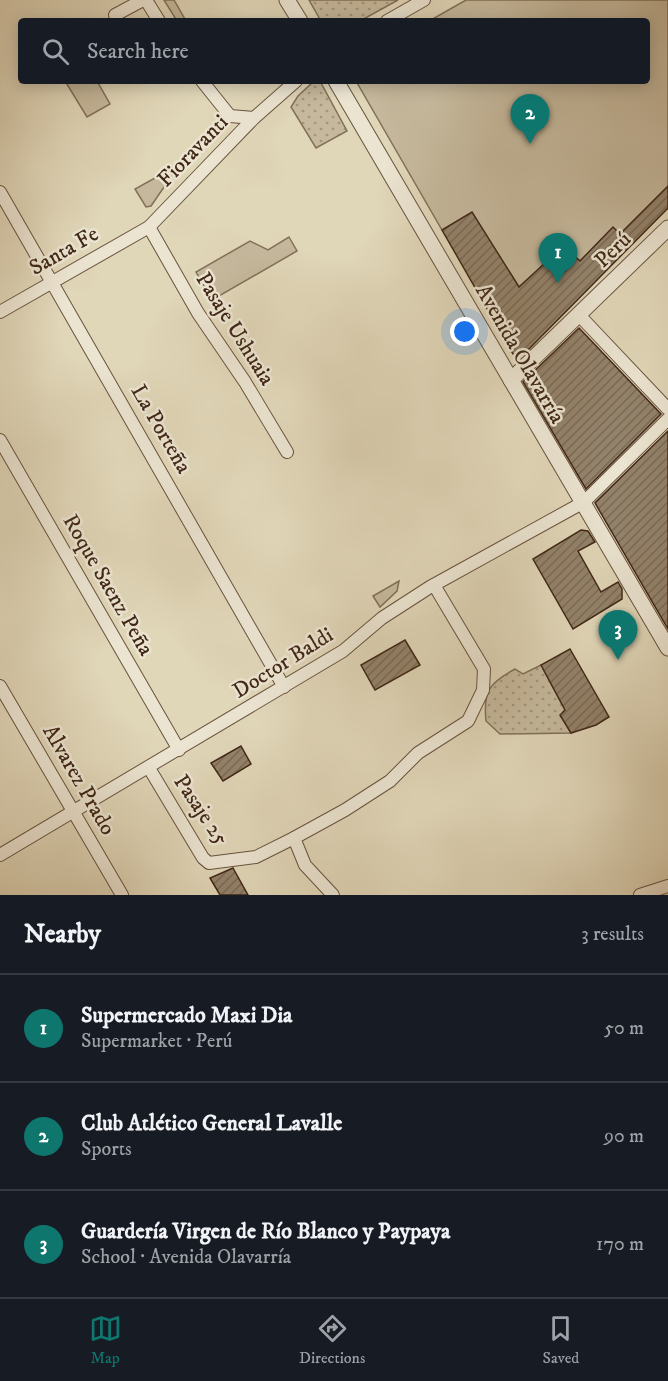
<!DOCTYPE html>
<meta charset="utf-8">
<style>
body{margin:0;font-family:"IM FELL DW Pica",serif;background:#20242c;color:#f1f3f6}
.you{position:absolute;left:465px;top:332px;width:21px;height:21px;margin:-15px;border:4px solid #fff;border-radius:50%;background:#1a73e8;box-shadow:0 0 0 9px #1a73e833}
.badge{display:grid;place-items:center;width:39px;height:39px;border-radius:50%;background:#0f766e;color:#fff;font-size:20px;font-weight:700}
.pin{position:absolute;translate:-50% -50px;filter:drop-shadow(0 2px 3px #0008)}
.pin::after{content:'';position:absolute;top:32px;width:21px;height:18px;background:inherit;clip-path:polygon(0 0,100% 0,50% 100%)}
.list{margin:0;padding:0;list-style:none}
h2{display:flex;justify-content:space-between;align-items:center;height:78px;margin:0;padding:0 24px;font-size:26px}
h2 small{font-size:20px;font-weight:400;color:#9ea1a6}
.list li{display:grid;grid-template-columns:39px 1fr auto;gap:18px;align-items:center;box-sizing:border-box;height:108px;padding:0 24px;border-top:2px solid #363941}
.list b{display:block;font-size:22px;white-space:nowrap}
.list p{margin:0;font-size:20px;white-space:nowrap;color:#9ea1a6}
.list em{font-size:20px;font-style:normal;color:#9ea1a6}
.icon{flex:none;width:33px;height:33px;fill:none;stroke:currentColor;stroke-width:2;stroke-linecap:round;stroke-linejoin:round}
.map{position:relative;flex:none;width:668px;height:895px;overflow:hidden}
.search{position:absolute;background:#171b24;box-shadow:0 3px 15px #0003;left:18px;right:18px;top:18px;height:66px;display:flex;align-items:center;gap:15px;box-sizing:border-box;padding:0 21px;border-radius:6px;color:#9ea1a6;font-size:22px}
.sheet{height:402px;background:#171b24}
nav{display:flex;justify-content:space-around;align-items:center;box-sizing:border-box;height:84px;border-top:2px solid #363941;background:#171b24;font-size:16px;color:#9ea1a6}
nav a{display:grid;justify-items:center;gap:3px}
nav .on{color:#0f766e}
.map>svg:first-child{display:block}
.grass{fill:#c5b89c;stroke:#827059;stroke-width:1.5}
.park{fill:url(#park-dots);stroke:#827059;stroke-width:1.5}
.building{fill:url(#building-hatch);stroke:#402716;stroke-width:1.5}
.lines{fill:none;stroke-linecap:round;stroke-linejoin:round}
.minor-casing{stroke:#68533e;stroke-width:14}
.tertiary-casing{stroke:#68533e;stroke-width:17}
.minor{stroke:#ebe4d1;stroke-width:12}
.tertiary{stroke:#ebe4d1;stroke-width:15}
.labels{text-anchor:middle;dominant-baseline:central;stroke-width:5;stroke-linejoin:round;paint-order:stroke}
.street-label{font-size:22px;fill:#402716;stroke:#ebe4d1}
</style>
<div class="map">
<svg width="668" height="895" viewBox="0 0 668 895">
<defs>
<pattern id="park-dots" width="8" height="8" patternUnits="userSpaceOnUse" patternTransform="scale(1.5)"><rect width="8" height="8" fill="#c5b89c"/><path d="M2 2h.1M6 6h.1" fill="none" stroke="#a1967e" stroke-width="1.8" stroke-linecap="round"/></pattern>
<pattern id="building-hatch" width="6" height="6" patternUnits="userSpaceOnUse" patternTransform="scale(1.5)"><rect width="6" height="6" fill="#93826a"/><path d="M-1 1l2-2M0 6l6-6M5 7l2-2" fill="none" stroke="#796a56"/></pattern>
</defs>
<rect width="100%" height="100%" fill="#e0d6b8"/>
<filter id="stains"><feTurbulence type="fractalNoise" baseFrequency=".00333" numOctaves="4"/><feColorMatrix values="0 0 0 0 .2 0 0 0 0 .09 0 0 0 0 .02 0 0 0 .5 -.17"/></filter>
<radialGradient id="worn" r=".72"><stop offset=".6" stop-color="#630" stop-opacity="0"/><stop offset="1" stop-color="#630" stop-opacity=".3"/></radialGradient>
<!-- grass -->
<g class="grass">
<path d="M164 0H174L186 21H177Z"/>
<path d="M466 0H668V208L597 278 569 251 545 263 519 287 472 213 442 230 356 81H647V21H429Z"/>
<path d="M65 81H97L110 104 87 117Z"/>
<path d="M173 168V174L151 206 146 207 135 189Z"/>
<path d="M289 237 297 251 212 300 196 272 250 241 268 250Z"/>
<path d="M399 581 397 591 380 607 373 596Z"/>
</g>
<!-- park -->
<g class="park">
<path d="M309 0H398L360 21H321Z"/>
<path d="M312 83H321L347 131 316 148 291 107 298 96Z"/>
<path d="M541 665 565 710 561 715 571 733 500 734 486 721C483 691 489 683 515 669L523 674Z"/>
</g>
<!-- building -->
<g class="building">
<path d="M668 186V208L525 353 513 354 442 230 472 212 519 287 545 263 569 251 580 261 613 227 620 234Z"/>
<path d="M579 328 661 414 586 489 523 382Z"/>
<path d="M668 431V629L595 503Z"/>
<path d="M581 530 588 531 595 542 578 551 601 592 618 582 622 589V599L573 629 533 559Z"/>
<path d="M405 640 420 665 375 690 361 665Z"/>
<path d="M570 649 609 717 596 725 571 733 560 715 565 710 541 665Z"/>
<path d="M241 746 251 764 223 781 211 763Z"/>
<path d="M233 868 248 895H220L210 878Z"/>
</g>
<g class="lines">
<defs>
<g id="minor">
<path d="M146 0 159 21"/>
<path d="M115 15 143 0"/>
<path d="M387 21 424 0"/>
<path d="M202 81 230 116 254 118"/>
<path d="M0 192 284 687"/>
<path d="M149 227 198 313 245 382 287 452"/>
<path d="M0 312 149 227 254 118 296 81"/>
<path d="M579 315 668 409"/>
<path d="M0 440 179 750"/>
<path d="M0 686 122 895"/>
<path d="M149 768 203 858 209 863 256 857 294 838 305 865 333 895"/>
<path d="M294 838 345 810 390 781 418 753 468 721 483 690 484 669 434 585"/>
<path d="M0 855 343 651 382 618 430 587 584 502 668 419"/>
<path d="M640 895 668 886"/>
</g>
<g id="tertiary">
<path d="M287 0 300 21"/>
<path d="M336 81 668 648"/>
<path d="M511 380 668 228"/>
</g>
</defs>
<!-- minor casing -->
<use href="#minor" class="minor-casing"/>
<!-- tertiary casing -->
<use href="#tertiary" class="tertiary-casing"/>
<!-- minor -->
<use href="#minor" class="minor"/>
<!-- tertiary -->
<use href="#tertiary" class="tertiary"/>
</g>
<g class="labels">
<!-- street labels -->
<g class="street-label">
<text transform="translate(193 151) rotate(-46)">Fioravanti</text>
<text transform="translate(613 250) rotate(-44)">Perú</text>
<text transform="translate(64 251) rotate(-30)">Santa Fe</text>
<text transform="translate(235 329) rotate(58)">Pasaje Ushuaia</text>
<text transform="translate(520 354) rotate(60)">Avenida Olavarría</text>
<text transform="translate(161 429) rotate(60)">La Porteña</text>
<text transform="translate(108 585) rotate(60)">Roque Saenz Peña</text>
<text transform="translate(283 663) rotate(-32)">Doctor Baldi</text>
<text transform="translate(79 780) rotate(60)">Alvarez Prado</text>
<text transform="translate(201 810) rotate(56)">Pasaje 25</text>
</g>
</g>
<rect width="100%" height="100%" filter="url(#stains)"/>
<rect width="100%" height="100%" fill="url(#worn)"/>
</svg>
<div class="you"></div>
<div class="pin badge" style="left:558px;top:283px">1</div>
<div class="pin badge" style="left:530px;top:144px">2</div>
<div class="pin badge" style="left:618px;top:660px">3</div>
<div class="search"><svg class="icon" aria-label="search" viewBox="0 0 24 24"><circle cx="10" cy="10" r="6"/><path d="M15 15l6 6"/></svg>Search here</div>
</div>
<section class="sheet">
<h2>Nearby<small>3 results</small></h2>
<ul class="list">
<li><span class="badge">1</span><div><b>Supermercado Maxi Dia</b><p>Supermarket · Perú</p></div><em>50 m</em></li>
<li><span class="badge">2</span><div><b>Club Atlético General Lavalle</b><p>Sports</p></div><em>90 m</em></li>
<li><span class="badge">3</span><div><b>Guardería Virgen de Río Blanco y Paypaya</b><p>School · Avenida Olavarría</p></div><em>170 m</em></li>
</ul>
</section>
<nav>
<a class="on"><svg class="icon" aria-label="map" viewBox="0 0 24 24"><path d="M3 6l6-2 6 2 6-2v14l-6 2-6-2-6 2zM9 4v14M15 6v14"/></svg>Map</a>
<a><svg class="icon" aria-label="directions" viewBox="0 0 24 24"><path d="M12 3l9 9-9 9-9-9zM9 14v-3h6M13 9l2 2-2 2"/></svg>Directions</a>
<a><svg class="icon" aria-label="saved" viewBox="0 0 24 24"><path d="M7 4h10v16l-5-4-5 4z"/></svg>Saved</a>
</nav>
